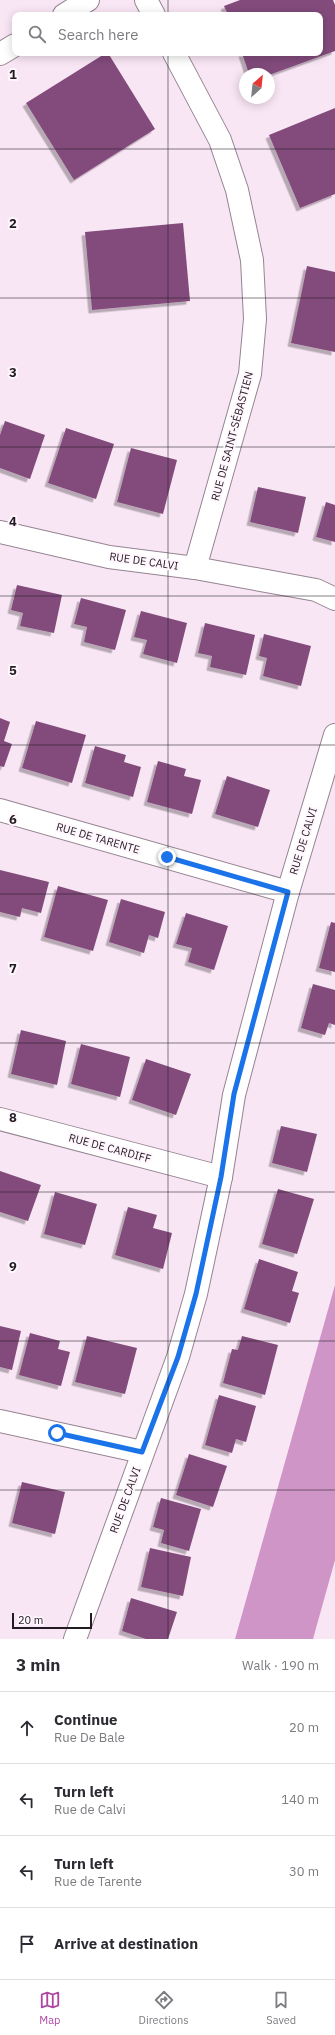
<!DOCTYPE html>
<meta charset="utf-8">
<style>
body{margin:0;font-family:"IBM Plex Sans",sans-serif;background:#f2f2f3;color:#2b2b33}
.compass{position:absolute;left:239px;top:68px;width:36px;height:36px;border-radius:50%;background:#fff;box-shadow:0 2px 10px #0003;rotate:27deg}
.scale{position:absolute;left:12px;bottom:10px;width:80px;box-sizing:border-box;padding-left:4px;border:2px solid #221b21;border-top:0;font-size:11px;line-height:14px;white-space:nowrap;color:#221b21;-webkit-text-stroke:3px #fff7fd;paint-order:stroke}
.stop{position:absolute;width:12px;height:12px;margin:-9px;border:3px solid #1a73e8;border-radius:50%;background:#fff}
.stop.end{background:#1a73e8;border-color:#fff;box-shadow:0 1px 4px #0008}
.list{margin:0;padding:0;list-style:none}
h2{display:flex;justify-content:space-between;align-items:center;height:52px;margin:0;padding:0 16px;font-size:17px}
h2 small{font-size:13px;font-weight:400;color:#7c7c81}
.list li{display:grid;grid-template-columns:26px 1fr auto;gap:12px;align-items:center;box-sizing:border-box;height:72px;padding:0 16px;border-top:1px solid #e1e1e2}
.list b{display:block;font-size:15px;white-space:nowrap}
.list p{margin:0;font-size:13px;white-space:nowrap;color:#7c7c81}
.list em{font-size:13px;font-style:normal;color:#7c7c81}
.icon{flex:none;width:22px;height:22px;fill:none;stroke:currentColor;stroke-width:2;stroke-linecap:round;stroke-linejoin:round}
.map{position:relative;flex:none;width:335px;height:1639px;overflow:hidden}
.search{position:absolute;background:#fff;box-shadow:0 2px 10px #0003;left:12px;right:12px;top:12px;height:44px;display:flex;align-items:center;gap:10px;box-sizing:border-box;padding:0 14px;border-radius:8px;color:#7c7c81;font-size:15px}
.sheet{height:340px;background:#fff}
nav{display:flex;justify-content:space-around;align-items:center;box-sizing:border-box;height:56px;border-top:1px solid #e1e1e2;background:#fff;font-size:11px;color:#7c7c81}
nav a{display:grid;justify-items:center;gap:2px}
nav .on{color:#af44a4}
.map>svg:first-child{display:block}
.forest{fill:#d095c7}
.building{fill:#824c7b;filter:url(#shadow)}
.lines{fill:none;stroke-linecap:round;stroke-linejoin:round}
.minor-casing{stroke:#958492;stroke-width:24}
.tertiary-casing{stroke:#958492;stroke-width:24}
.minor{stroke:#fff;stroke-width:22}
.tertiary{stroke:#fff;stroke-width:22}
.route{stroke:#1a73e8;stroke-width:5}
.grid{fill:none;stroke:#221b21;stroke-width:1;stroke-opacity:0.55}
.labels{text-anchor:middle;dominant-baseline:central;stroke-width:4;stroke-linejoin:round;paint-order:stroke}
.street-label{font-size:11px;fill:#221b21;stroke:#fff7fd}
.grid-label{font-size:13px;text-anchor:middle;font-weight:bold;fill:#221b21;stroke:#fff7fd;stroke-width:4;stroke-linejoin:round;paint-order:stroke}
</style>
<div class="map">
<svg width="335" height="1639" viewBox="0 0 335 1639">
<defs>
<filter id="shadow"><feDropShadow dx="-3.5" dy="3.5" stdDeviation="0" flood-color="#0004"/></filter>
</defs>
<rect width="100%" height="100%" fill="#f9e6f5"/>
<!-- forest -->
<path class="forest" d="M335 1285V1560L313 1639H235Z"/>
<!-- building -->
<g class="building">
<path d="M240 0H333L335 5V51L269 75 249 74 242 53H320V15H228L224 6Z"/>
<path d="M106 53H108L155 129 74 180 26 103Z"/>
<path d="M335 108V194L300 208 269 135Z"/>
<path d="M183 223 190 301 92 310 85 232Z"/>
<path d="M307 266 335 272V352L291 343Z"/>
<path d="M5 421 45 435 30 479 0 468V435Z"/>
<path d="M66 428 114 444 96 499 48 483Z"/>
<path d="M131 448 177 460 163 514 117 502Z"/>
<path d="M258 487 306 497 298 533 250 522Z"/>
<path d="M326 502 335 505V542L316 537Z"/>
<path d="M17 585 62 595 54 633 20 626 23 613 11 610Z"/>
<path d="M81 598 126 610 115 650 84 642 87 627 74 624Z"/>
<path d="M141 611 187 623 177 663 143 654 147 640 134 637Z"/>
<path d="M205 623 255 635 246 675 210 667 212 656 198 653Z"/>
<path d="M264 634 311 646 301 686 263 676 267 658 259 656Z"/>
<path d="M0 718 10 722 4 741 12 744 4 767 0 766Z"/>
<path d="M36 721 86 735 72 783 22 768Z"/>
<path d="M95 746 126 755 124 762 141 767 133 797 85 783Z"/>
<path d="M158 761 186 769 184 776 201 780 192 814 147 802Z"/>
<path d="M227 776 270 790 258 827 215 814Z"/>
<path d="M0 870 49 882 41 913 22 908 20 917 0 912Z"/>
<path d="M58 886 108 900 93 951 44 937Z"/>
<path d="M121 899 165 912 158 938 149 935 144 953 109 942Z"/>
<path d="M186 913 228 926 214 970 188 962 192 948 176 944Z"/>
<path d="M331 922 335 923V972L319 968Z"/>
<path d="M313 984 335 990V1025L329 1023 325 1035 301 1028Z"/>
<path d="M21 1030 66 1041 57 1085 11 1074Z"/>
<path d="M81 1044 130 1057 120 1097 71 1084Z"/>
<path d="M146 1059 191 1074 176 1115 132 1100Z"/>
<path d="M281 1126 317 1134 307 1172 272 1163Z"/>
<path d="M0 1171 41 1185 28 1221 0 1212Z"/>
<path d="M278 1189 314 1199 297 1254 262 1244Z"/>
<path d="M55 1192 97 1204 85 1245 44 1234Z"/>
<path d="M128 1207 157 1215 153 1228 172 1233 163 1269 115 1255Z"/>
<path d="M259 1259 298 1272 292 1291 299 1293 290 1323 244 1309Z"/>
<path d="M0 1326 21 1331 12 1370 0 1367Z"/>
<path d="M30 1333 60 1341 58 1349 70 1352 61 1386 19 1375Z"/>
<path d="M87 1336 137 1348 125 1394 75 1382Z"/>
<path d="M242 1336 278 1345 265 1395 223 1383 232 1349 238 1350Z"/>
<path d="M219 1395 256 1406 246 1442 236 1439 232 1453 205 1445Z"/>
<path d="M189 1454 227 1466 213 1507 176 1495Z"/>
<path d="M22 1482 65 1492 55 1534 12 1523Z"/>
<path d="M161 1498 201 1509 189 1551 161 1543 164 1530 153 1527Z"/>
<path d="M150 1548 191 1557 183 1596 141 1587Z"/>
<path d="M131 1598 177 1612 168 1639H146L122 1631Z"/>
</g>
<g class="lines">
<defs>
<g id="minor">
<path d="M146 0 154 15"/>
<path d="M174 53 220 140 237 190 252 260 255 319 250 374 195 568"/>
<path d="M0 532 109 557 195 568 316 590 335 599"/>
<path d="M0 810 288 892"/>
<path d="M0 1119 221 1177"/>
<path d="M0 1421 142 1452"/>
<path d="M75 1639 178 1357 196 1294 221 1177 234 1095 288 892 335 735"/>
</g>
<g id="tertiary">
<path d="M64 15 88 0"/>
<path d="M0 54 15 45"/>
</g>
</defs>
<!-- minor casing -->
<use href="#minor" class="minor-casing"/>
<!-- tertiary casing -->
<use href="#tertiary" class="tertiary-casing"/>
<!-- minor -->
<use href="#minor" class="minor"/>
<!-- tertiary -->
<use href="#tertiary" class="tertiary"/>
</g>
<g class="lines">
<!-- route -->
<path class="route" d="M57 1433 142 1452 178 1357 196 1294 221 1177 234 1094 288 892 167 857"/>
</g>
<!-- grid -->
<path class="grid" d="M168 0V15M168 53V1639M0 149H335M0 298H335M0 447H335M0 596H335M0 745H335M0 894H335M0 1043H335M0 1192H335M0 1341H335M0 1490H335"/>
<g class="labels">
<!-- street labels -->
<g class="street-label">
<text transform="translate(232 436) rotate(-75)">RUE DE SAINT-SÉBASTIEN</text>
<text transform="translate(144 561) rotate(8)">RUE DE CALVI</text>
<text transform="translate(98 838) rotate(16)">RUE DE TARENTE</text>
<text transform="translate(303 841) rotate(-73)">RUE DE CALVI</text>
<text transform="translate(110 1148) rotate(15)">RUE DE CARDIFF</text>
<text transform="translate(125 1500) rotate(-70)">RUE DE CALVI</text>
</g>
</g>
<g class="grid-label">
<text x="13" y="79">1</text>
<text x="13" y="228">2</text>
<text x="13" y="377">3</text>
<text x="13" y="526">4</text>
<text x="13" y="675">5</text>
<text x="13" y="824">6</text>
<text x="13" y="973">7</text>
<text x="13" y="1122">8</text>
<text x="13" y="1271">9</text>
</g>
</svg>
<svg class="compass" viewBox="-18 -18 36 36"><path d="M0-13l5 13h-10z" fill="#e53935"/><path d="M0 13l5-13h-10z" fill="#7c7c81"/></svg>
<div class="scale">20 m</div>
<div class="stop" style="left:57px;top:1433px"></div>
<div class="stop end" style="left:167px;top:857px"></div>
<div class="search"><svg class="icon" aria-label="search" viewBox="0 0 24 24"><circle cx="10" cy="10" r="6"/><path d="M15 15l6 6"/></svg>Search here</div>
</div>
<section class="sheet">
<h2>3 min<small>Walk · 190 m</small></h2>
<ul class="list">
<li><svg class="icon" aria-label="ahead" viewBox="0 0 24 24"><path d="M12 20V5M6 11l6-6 6 6"/></svg><div><b>Continue</b><p>Rue De Bale</p></div><em>20 m</em></li>
<li><svg class="icon" aria-label="left" viewBox="0 0 24 24"><path d="M17 20v-9H6M10 6l-5 5 5 5"/></svg><div><b>Turn left</b><p>Rue de Calvi</p></div><em>140 m</em></li>
<li><svg class="icon" aria-label="left" viewBox="0 0 24 24"><path d="M17 20v-9H6M10 6l-5 5 5 5"/></svg><div><b>Turn left</b><p>Rue de Tarente</p></div><em>30 m</em></li>
<li><svg class="icon" aria-label="arrive" viewBox="0 0 24 24"><path d="M6 21V4h12l-3 4 3 4H6"/></svg><div><b>Arrive at destination</b></div></li>
</ul>
</section>
<nav>
<a class="on"><svg class="icon" aria-label="map" viewBox="0 0 24 24"><path d="M3 6l6-2 6 2 6-2v14l-6 2-6-2-6 2zM9 4v14M15 6v14"/></svg>Map</a>
<a><svg class="icon" aria-label="directions" viewBox="0 0 24 24"><path d="M12 3l9 9-9 9-9-9zM9 14v-3h6M13 9l2 2-2 2"/></svg>Directions</a>
<a><svg class="icon" aria-label="saved" viewBox="0 0 24 24"><path d="M7 4h10v16l-5-4-5 4z"/></svg>Saved</a>
</nav>
